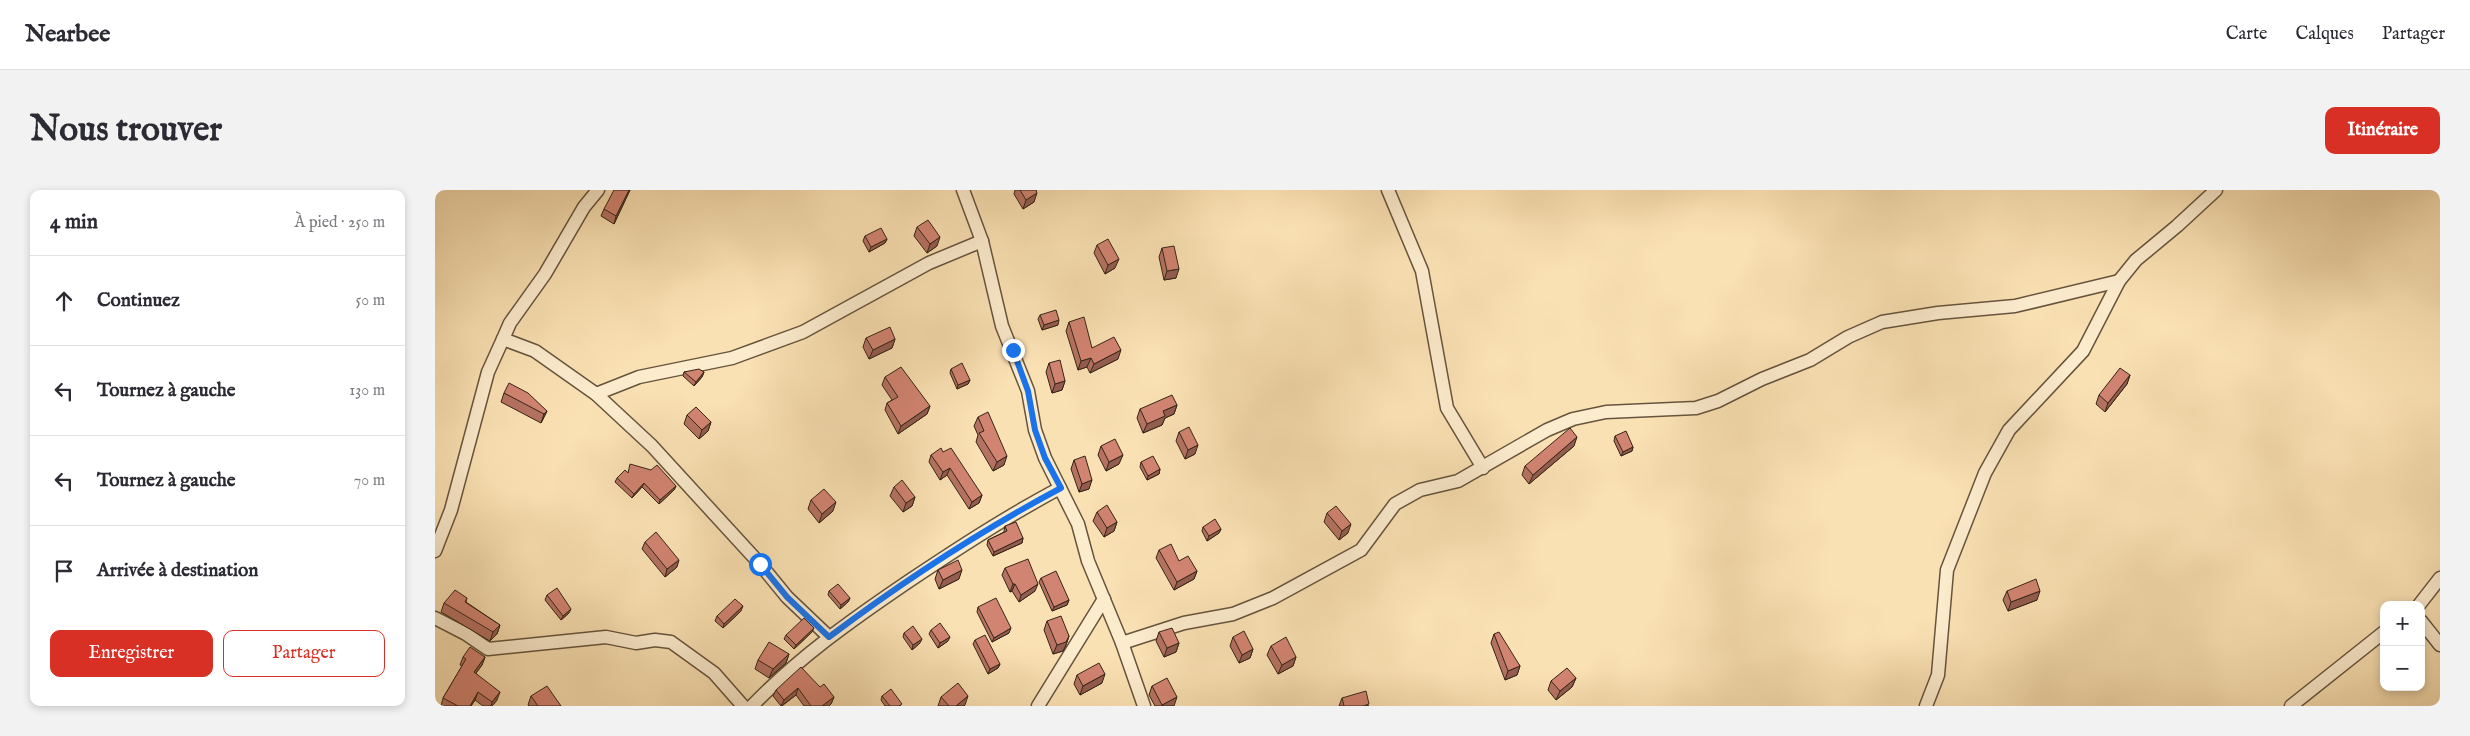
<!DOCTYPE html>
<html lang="fr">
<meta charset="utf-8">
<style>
body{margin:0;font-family:"IM FELL English",serif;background:#f2f2f3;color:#2b2b33}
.controls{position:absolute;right:15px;bottom:15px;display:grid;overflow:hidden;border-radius:10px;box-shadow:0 2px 8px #0003}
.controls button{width:45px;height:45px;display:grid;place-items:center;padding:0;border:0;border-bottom:1px solid #e1e1e2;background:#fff;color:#2b2b33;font:25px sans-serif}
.stop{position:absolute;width:15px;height:15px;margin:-11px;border:4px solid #1a73e8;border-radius:50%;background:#fff}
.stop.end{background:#1a73e8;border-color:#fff;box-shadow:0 1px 5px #0008}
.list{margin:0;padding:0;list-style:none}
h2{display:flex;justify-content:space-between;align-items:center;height:65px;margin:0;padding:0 20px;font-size:21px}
h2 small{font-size:16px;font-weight:400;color:#7c7c81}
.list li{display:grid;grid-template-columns:32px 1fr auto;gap:15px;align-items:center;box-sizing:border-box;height:90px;padding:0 20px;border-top:1px solid #e1e1e2}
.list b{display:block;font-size:19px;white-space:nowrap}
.list em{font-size:16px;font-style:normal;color:#7c7c81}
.actions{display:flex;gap:10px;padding:15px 20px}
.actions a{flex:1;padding:11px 0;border:1px solid #d93025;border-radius:10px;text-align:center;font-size:18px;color:#d93025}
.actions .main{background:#d93025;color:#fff}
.icon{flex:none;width:28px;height:28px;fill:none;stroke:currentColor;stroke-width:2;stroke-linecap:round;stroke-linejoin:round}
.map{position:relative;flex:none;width:2005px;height:516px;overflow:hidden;border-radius:10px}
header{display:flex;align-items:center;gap:30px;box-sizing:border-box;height:70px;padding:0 25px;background:#fff;border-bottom:1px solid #e1e1e2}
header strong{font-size:24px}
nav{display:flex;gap:28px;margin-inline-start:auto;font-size:18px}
.intro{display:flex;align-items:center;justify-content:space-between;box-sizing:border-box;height:120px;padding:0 30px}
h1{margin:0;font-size:35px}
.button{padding:12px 22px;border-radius:10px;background:#d93025;color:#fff;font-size:18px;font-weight:700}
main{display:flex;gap:30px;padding:0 30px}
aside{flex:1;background:#fff;border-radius:10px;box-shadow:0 2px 8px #0003}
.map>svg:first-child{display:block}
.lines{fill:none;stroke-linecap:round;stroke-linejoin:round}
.street-casing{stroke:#67543d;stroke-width:15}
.street{stroke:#fcecce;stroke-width:12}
.wall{fill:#b57262;stroke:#362516}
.shaded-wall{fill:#935c50;stroke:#362516}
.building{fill:#d28472;stroke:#362516}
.route{stroke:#1a73e8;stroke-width:6}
</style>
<header>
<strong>Nearbee</strong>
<nav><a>Carte</a><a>Calques</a><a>Partager</a></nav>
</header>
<div class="intro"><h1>Nous trouver</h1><a class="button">Itinéraire</a></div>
<main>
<aside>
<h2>4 min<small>À pied · 250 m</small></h2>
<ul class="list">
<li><svg class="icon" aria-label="ahead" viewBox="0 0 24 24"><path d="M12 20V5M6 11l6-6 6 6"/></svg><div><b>Continuez</b></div><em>50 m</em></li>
<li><svg class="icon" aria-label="left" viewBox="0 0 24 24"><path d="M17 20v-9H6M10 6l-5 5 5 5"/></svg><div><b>Tournez à gauche</b></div><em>130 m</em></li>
<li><svg class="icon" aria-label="left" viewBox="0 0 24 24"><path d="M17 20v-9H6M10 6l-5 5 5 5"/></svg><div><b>Tournez à gauche</b></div><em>70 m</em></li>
<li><svg class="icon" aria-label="arrive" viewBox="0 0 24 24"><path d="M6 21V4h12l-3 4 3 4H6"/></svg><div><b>Arrivée à destination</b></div></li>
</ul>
<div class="actions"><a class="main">Enregistrer</a><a>Partager</a></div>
</aside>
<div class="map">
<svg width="2005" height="516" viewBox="0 0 2005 516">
<rect width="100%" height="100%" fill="#fae1b3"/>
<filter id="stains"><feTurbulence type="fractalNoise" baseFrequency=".004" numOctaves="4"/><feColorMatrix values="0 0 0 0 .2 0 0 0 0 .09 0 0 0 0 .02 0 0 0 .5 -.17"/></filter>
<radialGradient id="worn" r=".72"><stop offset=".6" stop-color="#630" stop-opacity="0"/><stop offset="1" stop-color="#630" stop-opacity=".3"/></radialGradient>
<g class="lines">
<defs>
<g id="street">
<path d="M528 0 547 51 567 136 593 201 600 240 610 268 643 334 653 371 687 453 709 516"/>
<path d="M953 0 987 81 1012 218 1048 278"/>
<path d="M68 149 100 161 161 204 217 256 325 374 352 407 394 447"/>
<path d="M161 204 204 187 297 168 368 142 494 73 547 51"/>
<path d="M0 361 16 320 53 182 68 149 75 133 110 84 149 17 163 0"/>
<path d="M1984 415 2005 388"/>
<path d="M0 428 31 444 53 459 171 447 201 453 220 450 236 452 279 483 308 516"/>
<path d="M1986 431 2005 455"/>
<path d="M687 453 749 433 798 424 838 408 926 360 960 314 985 300 1023 291 1112 240 1138 229 1171 222 1261 218 1283 211 1327 189 1375 170 1413 147 1447 132 1503 123 1580 116 1684 91"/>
<path d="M317 516C364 467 418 429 474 391 525 357 571 327 625 298"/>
<path d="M603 516 669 409"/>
<path d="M1491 516 1503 485 1512 380 1550 283 1574 240 1648 161 1684 91 1701 70 1742 36 1781 0"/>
<path d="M1856 516 1949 442"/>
</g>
</defs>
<!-- street casing -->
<use href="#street" class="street-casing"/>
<!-- street -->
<use href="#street" class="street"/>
</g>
<!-- wall -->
<g class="wall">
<path d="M195 0 179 34 166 26 169 19Z"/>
<path d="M580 0H601L599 12 588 19 579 4Z"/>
<path d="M482 37 502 56 492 63 479 46Z"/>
<path d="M430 46 452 49 450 53 434 62 428 51Z"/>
<path d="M662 55 680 78 670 84 659 63Z"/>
<path d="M727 58 741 88 729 90 724 67Z"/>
<path d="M605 125 623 135 607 140 603 129Z"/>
<path d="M634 132 657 158 683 169 655 183 652 177 643 180 631 141Z"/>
<path d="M431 148 460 149 457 158 434 169 428 157Z"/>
<path d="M614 173 630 191 627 200 617 203 611 182Z"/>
<path d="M516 179 535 190 533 194 522 199 515 183Z"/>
<path d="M249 182H269L267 187 259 196 248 186Z"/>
<path d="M1695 185 1692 194 1670 222 1661 214 1664 205Z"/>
<path d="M450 187 495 216 492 224 463 244 450 220 452 213 457 210 447 195Z"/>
<path d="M69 203 112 221 106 233 66 212Z"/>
<path d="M742 215 739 224 730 228 727 235 708 243 702 228 705 219Z"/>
<path d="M252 225 276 232 273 241 264 249 249 234Z"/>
<path d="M543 227 569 275 558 281 541 252 543 245 539 236Z"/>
<path d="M744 242 760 264 750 269 741 251Z"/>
<path d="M1180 246 1198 257 1197 261 1186 266 1179 251Z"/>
<path d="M666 256 684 274 671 281 663 265Z"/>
<path d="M1139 256 1094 294 1087 285 1090 276Z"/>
<path d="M508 262 547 305 544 313 534 319 512 285 505 290 494 272 496 265Z"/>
<path d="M639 270 654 299 644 302 636 279Z"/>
<path d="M706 272 725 279 724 284 712 290 705 277Z"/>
<path d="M193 282 241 296 239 300 224 314 207 297 197 308 180 292 182 288Z"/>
<path d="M459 297 480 307 477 316 468 322 455 306Z"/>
<path d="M376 310 398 321 384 333 373 319Z"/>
<path d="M662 322 682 332 679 341 669 347 658 331Z"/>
<path d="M892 323 913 343 904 350 889 332Z"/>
<path d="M570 336 588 348 587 353 558 366 552 355 553 350 569 342V341Z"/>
<path d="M768 337 786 339 784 343 772 351 767 341Z"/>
<path d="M210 352 242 377 230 387 207 359Z"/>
<path d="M724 360 762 381 759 389 739 400 721 368Z"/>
<path d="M570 378 600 401 584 412 577 401 575 402 567 385Z"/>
<path d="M503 380 524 389 504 399 500 389Z"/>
<path d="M606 388 634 410 632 415 617 421 604 392Z"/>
<path d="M394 401 415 408 413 412 405 419 393 405Z"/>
<path d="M1572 401 1602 410 1573 421 1568 410Z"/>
<path d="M112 405 134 423 126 430 110 410Z"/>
<path d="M32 408 31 412 65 435 62 444 55 451 6 422 9 413Z"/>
<path d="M543 417 574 443 557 452 542 422Z"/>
<path d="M306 421 288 438 280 431 282 426Z"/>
<path d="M612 431 634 446 631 455 628 461 618 464 609 440Z"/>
<path d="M496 440 513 451 503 458 494 444Z"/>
<path d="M377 442 359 459 349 449 351 445Z"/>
<path d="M724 442 744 453 741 462 729 467 721 451Z"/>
<path d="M469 443 485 453 477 460 468 447Z"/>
<path d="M1059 444 1085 476 1082 485 1070 490 1056 453Z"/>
<path d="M798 447 818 459 815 468 804 473 795 456Z"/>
<path d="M540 450 565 474 563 478 553 484 538 454Z"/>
<path d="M836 456 861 467 858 476 843 484 832 465Z"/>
<path d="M354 464 351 473 334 488 320 479 323 470Z"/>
<path d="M28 467H50L47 475 41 483 62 510 57 516H48L40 510 36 516H6L8 508 27 476 25 475Z"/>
<path d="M642 485 667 493 645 505 639 494Z"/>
<path d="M1141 488 1137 497 1121 510 1113 500 1116 491Z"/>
<path d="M717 496 739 516H720L714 505Z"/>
<path d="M385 497 399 507 396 514 394 516H369L361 505 347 516H346L338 506 341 500Z"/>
<path d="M96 506 126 516H94L93 515Z"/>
<path d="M447 506 466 516H450L446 510Z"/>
<path d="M506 507 530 515 529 516H503Z"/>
<path d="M907 508 934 516H904Z"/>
</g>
<!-- shaded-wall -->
<g class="shaded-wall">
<path d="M194 0H195L179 34 181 26Z"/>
<path d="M602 3 599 12 588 19 591 10Z"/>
<path d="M505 47 502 56 492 63 495 54Z"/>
<path d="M452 49 450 53 434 62 436 57Z"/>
<path d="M684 69 680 78 670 84 673 75Z"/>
<path d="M744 79 741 88 729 90 732 81Z"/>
<path d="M624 130 623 135 607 140 609 135Z"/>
<path d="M460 149 457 158 434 169 438 160Z"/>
<path d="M686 160 683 169 655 183 659 174Z"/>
<path d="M656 168 652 177 643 180 646 171Z"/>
<path d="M269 182 267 187 259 196 261 192Z"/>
<path d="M1695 185 1692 194 1670 222 1673 213Z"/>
<path d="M535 190 533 194 522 199 523 195Z"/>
<path d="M630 191 627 200 617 203 620 194Z"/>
<path d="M742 215 739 224 730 228 727 235 708 243 712 234 728 221Z"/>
<path d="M495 216 492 224 463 244 466 236Z"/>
<path d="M112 221 106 233 109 224Z"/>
<path d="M276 232 273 241 264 249 267 240Z"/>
<path d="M1142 247 1139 256 1094 294 1098 285Z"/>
<path d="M763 255 760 264 750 269 753 260Z"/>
<path d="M1198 257 1197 261 1186 266 1188 262Z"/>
<path d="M688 265 684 274 671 281 674 272Z"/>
<path d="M572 266 569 275 558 281 562 272Z"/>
<path d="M515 278 512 285 505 290 508 282Z"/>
<path d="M725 279 724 284 712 290 713 286Z"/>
<path d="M657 290 654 299 644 302 647 294Z"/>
<path d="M209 293 207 297 197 308 199 304Z"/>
<path d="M241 296 239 300 224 314 225 310Z"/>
<path d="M547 305 544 313 534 319 537 312Z"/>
<path d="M480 307 477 316 468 322 471 313Z"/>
<path d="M401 312 398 321 384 333 387 324Z"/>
<path d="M682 332 679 341 669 347 672 338Z"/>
<path d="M916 334 913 343 904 350 907 341Z"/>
<path d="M786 339 784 343 772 351 774 346Z"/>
<path d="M588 348 587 353 558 366 559 362Z"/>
<path d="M244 370 242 377 230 387 232 379Z"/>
<path d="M527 380 524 389 504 399 508 390Z"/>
<path d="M762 381 759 389 739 400 742 392Z"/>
<path d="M578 394H580L577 401 575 402Z"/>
<path d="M603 394 600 401 584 412 586 405Z"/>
<path d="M1605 401 1602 410 1573 421 1576 412Z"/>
<path d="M415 408 413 412 405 419 406 415Z"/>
<path d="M634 410 632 415 617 421 619 417Z"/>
<path d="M308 416 306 421 288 438 289 434Z"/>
<path d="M136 419 134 423 126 430 128 426Z"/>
<path d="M65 435 62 444 55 451 58 442Z"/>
<path d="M379 438 377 442 359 459 361 455Z"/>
<path d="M576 438 574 443 557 452 559 448Z"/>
<path d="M634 446 631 455 628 461 618 464 622 455Z"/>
<path d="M515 447 513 451 503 458 505 453Z"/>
<path d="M487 449 485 453 477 460 478 455Z"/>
<path d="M744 453 741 462 729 467 732 458Z"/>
<path d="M818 459 815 468 804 473 807 465Z"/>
<path d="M354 464 351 473 334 488 338 479Z"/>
<path d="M50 467 47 475 36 490 39 482Z"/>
<path d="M861 467 858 476 843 484 847 475Z"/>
<path d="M565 474 563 478 553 484 555 479Z"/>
<path d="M1085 476 1082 485 1070 490 1073 481Z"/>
<path d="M670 484 667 493 645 505 648 496Z"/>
<path d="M1141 488 1137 497 1121 510 1125 501Z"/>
<path d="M363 498 361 505 346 516 349 510Z"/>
<path d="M43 502 40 510 36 516H35Z"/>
<path d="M65 502 62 510 57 516H56L57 512Z"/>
<path d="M533 506 530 515 529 516H521Z"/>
<path d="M399 507 396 514 394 516H387Z"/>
<path d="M742 507 739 516H727V515Z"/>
</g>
<!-- building -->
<g class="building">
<path d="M179 0H194L181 26 169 19Z"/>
<path d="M585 0H601L602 3 591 10Z"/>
<path d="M493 30 505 47 495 54 482 37Z"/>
<path d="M446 38 452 49 436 57 430 46Z"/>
<path d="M673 49 684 69 673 75 662 55Z"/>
<path d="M739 56 744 79 732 81 727 58Z"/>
<path d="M621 120 624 130 609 135 605 125Z"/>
<path d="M649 127 657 158 679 147 686 160 659 174 656 168 646 171 634 132Z"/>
<path d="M455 137 460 149 438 160 431 148Z"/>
<path d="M625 170 630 191 620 194 614 173Z"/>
<path d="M527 173 535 190 523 195 516 179Z"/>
<path d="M466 177 495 216 466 236 452 213 463 207 450 187Z"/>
<path d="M1685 178 1695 185 1673 213 1664 205Z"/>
<path d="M264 179 269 182 261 192 249 182Z"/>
<path d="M74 193 93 203 112 221 109 224 69 203Z"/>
<path d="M737 205 742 215 728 221 730 226 712 234 705 219Z"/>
<path d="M261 217 276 232 267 240 252 225Z"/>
<path d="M553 222 572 266 562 272 544 243 549 241 543 227Z"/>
<path d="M754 237 763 255 753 260 744 242Z"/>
<path d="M1135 238 1142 247 1098 285 1090 276Z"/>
<path d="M1191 241 1198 257 1188 262 1180 246Z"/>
<path d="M680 249 688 265 674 272 666 256Z"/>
<path d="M506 258 508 262 516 258 547 305 537 312 515 278 508 282 496 265Z"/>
<path d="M650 266 657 290 647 294 639 270Z"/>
<path d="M718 266 725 279 713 286 706 272Z"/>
<path d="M195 274 216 280 222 275 241 296 225 310 209 293 199 304 182 288 190 280 193 283Z"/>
<path d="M467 290 480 307 471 313 459 297Z"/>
<path d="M389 299 401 312 387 324 376 310Z"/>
<path d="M672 315 682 332 672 338 662 322Z"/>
<path d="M901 316 916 334 907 341 892 323Z"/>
<path d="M780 329 786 339 774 346 768 337Z"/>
<path d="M581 332 588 348 559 362 553 350 572 341 570 336Z"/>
<path d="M221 342 244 370 232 379 210 352Z"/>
<path d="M736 354 744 371 753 366 762 381 742 392 724 360Z"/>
<path d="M593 369 603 394 586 405 580 394H578L570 378Z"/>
<path d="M523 370 527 380 508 390 503 380Z"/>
<path d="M621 381 634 410 619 417 606 388Z"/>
<path d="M1601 389 1605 401 1576 412 1572 401Z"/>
<path d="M403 394 415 408 406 415 394 401Z"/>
<path d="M122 398 136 419 128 426 112 405Z"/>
<path d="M20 400 32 408 30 412 65 435 58 442 9 413Z"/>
<path d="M561 408 576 438 559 448 543 417Z"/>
<path d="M300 409 308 416 289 434 282 426Z"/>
<path d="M626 426 634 446 631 452 622 455 612 431Z"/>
<path d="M369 428 379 438 361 455 351 445Z"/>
<path d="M505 433 515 447 505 453 496 440Z"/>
<path d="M478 436 487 449 478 455 469 443Z"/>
<path d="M737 438 744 453 732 458 724 442Z"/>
<path d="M809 441 818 459 807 465 798 447Z"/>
<path d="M1064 442 1085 476 1073 481 1059 444Z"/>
<path d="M550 445 565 474 555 479 540 450Z"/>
<path d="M851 447 861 467 847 475 836 456Z"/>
<path d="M334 452 354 464 338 479 323 470Z"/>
<path d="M35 457 50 467 39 482 65 502 57 512 43 502 35 516H23L8 508 31 469 28 467Z"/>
<path d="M664 473 670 484 648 496 642 485Z"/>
<path d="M366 477 385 497 389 494 399 507 387 516H376L363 498 349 510 341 500Z"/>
<path d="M1132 478 1141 488 1125 501 1116 491Z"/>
<path d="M732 488 742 507 727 515 717 496Z"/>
<path d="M523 493 533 506 521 516H514L506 507Z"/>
<path d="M112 496 126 516H103L96 506Z"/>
<path d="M456 499 467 514 464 516H455L447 506Z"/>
<path d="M931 501 934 514 928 516H909L907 508Z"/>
</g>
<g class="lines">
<!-- route -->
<path class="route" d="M325 374 352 407 394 447C467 392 545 341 626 298L610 268 600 240 593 201 578 160"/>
</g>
<rect width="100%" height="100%" filter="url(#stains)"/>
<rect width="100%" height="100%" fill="url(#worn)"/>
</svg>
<div class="controls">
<button>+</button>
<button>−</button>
</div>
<div class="stop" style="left:325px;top:374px"></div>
<div class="stop end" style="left:578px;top:160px"></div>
</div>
</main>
